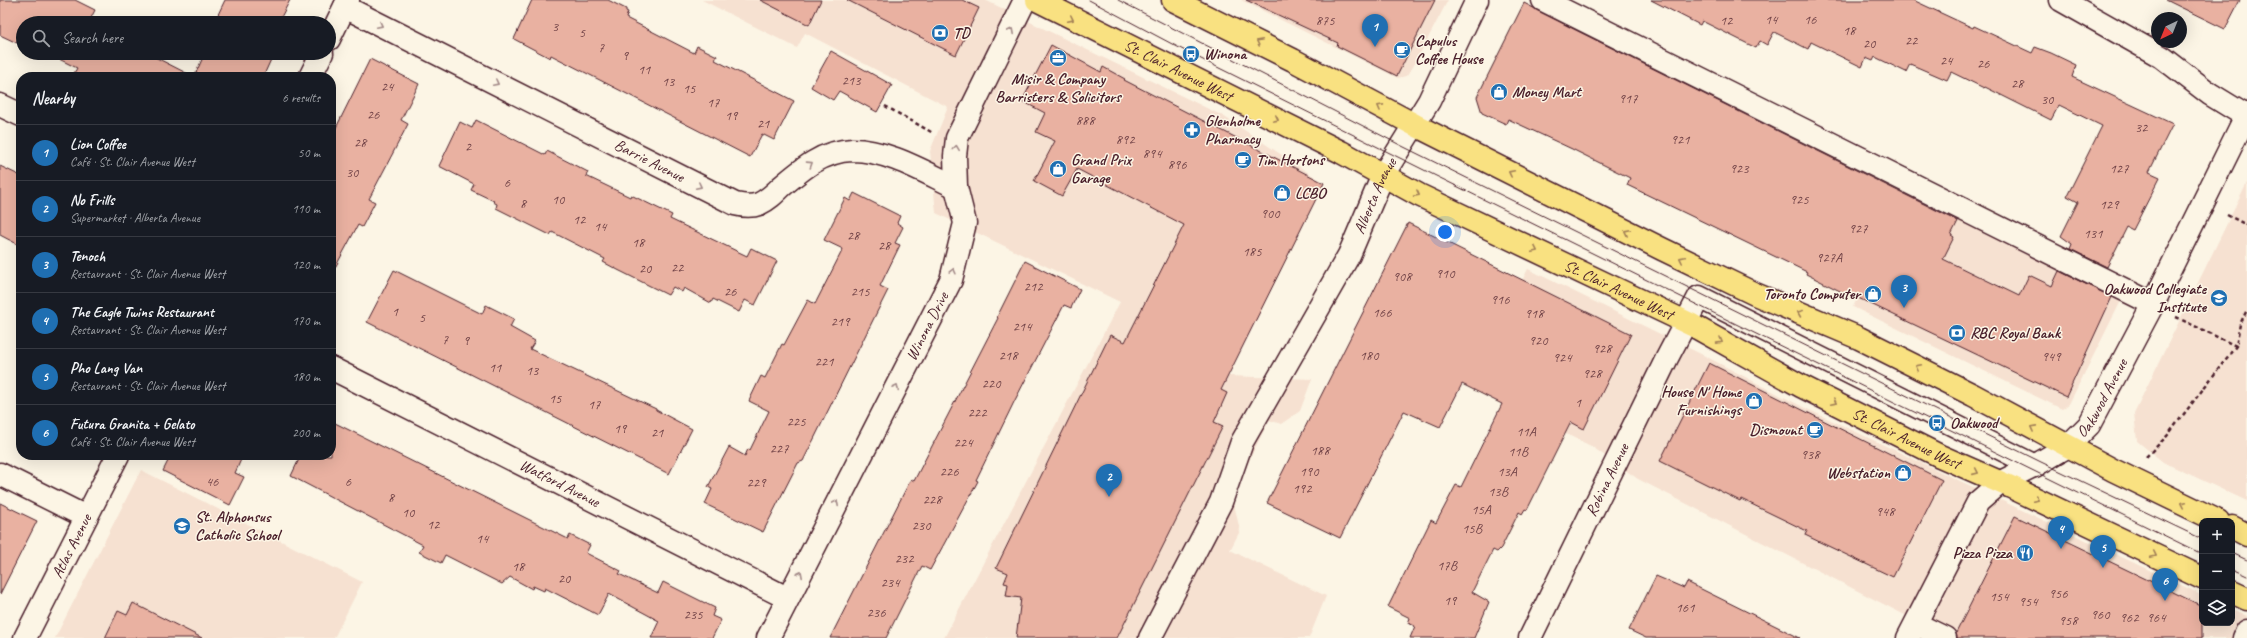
<!DOCTYPE html>
<meta charset="utf-8">
<style>
body{margin:0;font-family:Caveat,sans-serif;background:#242831;color:#f1f3f6}
.controls{position:absolute;right:12px;bottom:12px;display:grid;overflow:hidden;border-radius:8px;box-shadow:0 4px 16px #0002}
.controls button{width:36px;height:36px;display:grid;place-items:center;padding:0;border:0;border-bottom:1px solid #363941;background:#171b24;color:#f1f3f6;font:20px sans-serif}
.compass{position:absolute;left:2151px;top:12px;width:36px;height:36px;border-radius:50%;background:#171b24;box-shadow:0 4px 16px #0002;rotate:223deg}
.you{position:absolute;left:1445px;top:232px;width:14px;height:14px;margin:-10px;border:3px solid #fff;border-radius:50%;background:#1a73e8;box-shadow:0 0 0 6px #1a73e833}
.badge{display:grid;place-items:center;width:26px;height:26px;border-radius:50%;background:#1f6fb2;color:#fff;font-size:13px;font-weight:700}
.pin{position:absolute;translate:-50% -33px;filter:drop-shadow(0 1px 2px #0008)}
.pin::after{content:'';position:absolute;top:21px;width:14px;height:12px;background:inherit;clip-path:polygon(0 0,100% 0,50% 100%)}
.list{margin:0;padding:0;list-style:none}
h2{display:flex;justify-content:space-between;align-items:center;height:52px;margin:0;padding:0 16px;font-size:17px}
h2 small{font-size:13px;font-weight:400;color:#9ea1a6}
.list li{display:grid;grid-template-columns:26px 1fr auto;gap:12px;align-items:center;box-sizing:border-box;height:56px;padding:0 16px;border-top:1px solid #363941}
.list b{display:block;font-size:15px;white-space:nowrap}
.list p{margin:0;font-size:13px;white-space:nowrap;color:#9ea1a6}
.list em{font-size:13px;font-style:normal;color:#9ea1a6}
.icon{flex:none;width:22px;height:22px;fill:none;stroke:currentColor;stroke-width:2;stroke-linecap:round;stroke-linejoin:round}
.map{position:relative;flex:none;width:2247px;height:638px;overflow:hidden}
.search{position:absolute;background:#171b24;box-shadow:0 4px 16px #0002;left:16px;top:16px;width:320px;height:44px;display:flex;align-items:center;gap:10px;box-sizing:border-box;padding:0 14px;border-radius:22px;color:#9ea1a6;font-size:15px}
.panel{position:absolute;background:#171b24;box-shadow:0 4px 16px #0002;left:16px;top:72px;width:320px;height:388px;border-radius:16px}
.map>svg:first-child{display:block}
.built{fill:#f6e1d1}
.building{fill:#e9b1a1;stroke:#4a1f2b}
.lines{fill:none;stroke-linecap:round;stroke-linejoin:round}
.minor-casing{stroke:#4a1f2b;stroke-width:25}
.major-casing{stroke:#4a1f2b;stroke-width:25}
.path{stroke:#4a1f2b;stroke-width:2.5;stroke-dasharray:4 3;stroke-linecap:butt}
.minor{stroke:#fcf5e5;stroke-width:22}
.major{stroke:#f9e181;stroke-width:22}
.tram{stroke:#4a1f2b;stroke-width:1}
.oneway{stroke:#a28056}
.oneway2{stroke:#a38a88}
.labels{text-anchor:middle;dominant-baseline:central;stroke-width:3;stroke-linejoin:round;paint-order:stroke}
.number-label{font-size:14px;fill:#724448}
.poi-label{font-size:16px;font-weight:bold;fill:#4a1f2b;stroke:#fcf5e5;text-anchor:start}
.street-label{font-size:16px;fill:#4a1f2b;stroke:#fcf5e5}
</style>
<div class="map">
<svg width="2247" height="638" viewBox="0 0 2247 638">
<rect width="100%" height="100%" fill="#fcf5e5"/>
<filter id="ink" filterUnits="userSpaceOnUse"><feTurbulence type="fractalNoise" baseFrequency=".025" numOctaves="2"/><feDisplacementMap in="SourceGraphic" scale="8" xChannelSelector="R" yChannelSelector="G"/><feConvolveMatrix kernelMatrix="1 2 1 2 8 2 1 2 1" color-interpolation-filters="sRGB"/></filter>
<g filter="url(#ink)">
<!-- built -->
<g class="built">
<path d="M702 0H985L1223 116 1324 183 1228 376 1312 379 1300 411 1281 424 1269 420 1232 495 1240 531 1230 550 1326 596 1309 638H944L1120 302 936 213 930 151 948 107 805 33 797 48Z"/>
<path d="M1241 0H1448L1413 67 1406 76 1398 78Z"/>
<path d="M2247 183V501L2163 462 2137 441 2134 413Z"/>
<path d="M1911 187 2123 297 2069 404 2062 409 1853 307Z"/>
<path d="M1528 269 1707 357 1803 407 2202 595V623H2232V609L2247 616V638H1950L1638 479 1591 446 1467 386Z"/>
<path d="M141 470 362 582 334 638H55Z"/>
</g>
<!-- building -->
<g class="building">
<path d="M0 0H75L95 10 90 20 92 23H23V41L19 39 17 43 0 35Z"/>
<path d="M225 0H290L278 23H214Z"/>
<path d="M532 0H608L626 9V11L628 12 626 18 694 53 697 46 717 56 715 60 794 101 774 140 762 134 750 157 551 55 550 58 514 39Z"/>
<path d="M760 0H821L809 25Z"/>
<path d="M847 0H962L979 8 956 55Z"/>
<path d="M1246 0H1435L1397 76 1337 46 1338 43Z"/>
<path d="M1651 0H1913L1973 28 1974 26 2032 53 2035 47 2051 53 2076 65 2072 77 2173 124 2149 172 2160 177 2133 230 2127 227 2107 267 2070 249 2072 244 2061 236 2078 202 2067 196 2102 126 2059 105 2051 120 1985 87 1984 88 1951 72 1947 80 1910 64 1906 72 1875 57 1873 61 1866 58 1862 67 1811 42 1808 49 1774 32 1767 45 1760 41 1756 48 1702 21 1700 25Z"/>
<path d="M2166 0H2240L2225 29Z"/>
<path d="M1524 3 1568 26 1958 221 1951 235 1954 237 1943 259 2019 296 2029 275 2052 286 2059 271 2112 297 2066 397 1854 296V298L1806 274 1807 272 1627 185 1630 178 1572 149 1508 119 1506 124 1482 113 1477 97Z"/>
<path d="M1051 45 1101 72 1103 67 1125 79 1124 80 1324 183 1221 390 1227 393 1214 422 1223 426 1117 638H1016L1021 598 1006 596 1008 584 1004 583 1008 573 996 568 1110 335 1125 342 1184 225 1077 169 1062 196 1034 181 1055 141 1036 132 1045 113 1022 101Z"/>
<path d="M831 51 892 85 877 112 839 91 833 100 811 87Z"/>
<path d="M47 53H147L194 77 205 53H268L273 55 263 77H72L77 68Z"/>
<path d="M370 59 419 84 401 120 408 124 369 199 375 202 362 227 358 225 331 275V138Z"/>
<path d="M476 120 545 155 547 151 588 172 586 176 630 197 631 195 672 215 670 219 747 256 751 248 777 261 755 305 745 300 739 312 713 299 711 303 684 288 682 292 673 287 668 295 618 270 603 262 605 259 552 232 550 235 496 208 497 204 493 202 494 201 471 190 474 184 439 166 460 122 472 128Z"/>
<path d="M0 166 21 176V246L0 235Z"/>
<path d="M854 193 900 216 897 223 903 227 895 243 900 245 880 286 888 290 875 316 803 461 798 463 763 532 705 504 712 489 708 487 729 447 745 456 748 449 750 450 769 411 749 401 761 376 765 378 782 344 784 345 808 300 815 304 843 249 824 240 845 198 850 201Z"/>
<path d="M1408 223 1631 334 1584 429 1571 422 1527 510 1525 509 1522 514 1519 512 1501 548 1497 552 1493 550 1472 592 1489 602 1474 638H1410L1415 626 1408 623 1410 618 1388 607 1431 520 1436 523 1456 485 1461 487 1502 404 1462 384 1440 427 1404 411 1340 538 1267 503Z"/>
<path d="M1025 261 1080 289 1071 308 1064 305 1014 402 976 480 978 481 930 570 922 566 886 638H830L911 479 914 481 998 318 997 317Z"/>
<path d="M394 270 482 314 486 305 514 319 510 327 535 341 530 349 656 409V410L692 429 669 474 367 322Z"/>
<path d="M1709 363 1942 480 1893 577 1805 535 1807 531 1741 499 1740 501 1660 461Z"/>
<path d="M331 421 568 539 570 535 590 545 586 553 621 571 619 574 658 593 663 582 715 608 712 616 721 620 712 638H651L659 621 609 594 598 615 545 588 544 591 533 586 532 589 510 577 502 584 445 555 441 563 419 552 423 545 291 476 301 455H331Z"/>
<path d="M171 455H243L235 473 244 477 230 505 163 471Z"/>
<path d="M0 503 37 521 0 594Z"/>
<path d="M2015 516 2202 606V638H1957L1956 633Z"/>
<path d="M1656 576 1684 588 1687 582 1800 638H1646L1629 630Z"/>
<path d="M133 603 202 638H105L118 611 127 615Z"/>
</g>
<g class="lines">
<defs>
<g id="minor">
<path d="M1543 0 2153 304"/>
<path d="M2061 0 2162 57 2210 94 2246 116"/>
<path id="s1" d="M345 7 735 204C743 206 751 207 759 204 768 200 774 194 781 187 802 169 823 151 852 150 888 150 924 172 956 187"/>
<path d="M329 39 348 0"/>
<path d="M310 77 322 53"/>
<path d="M0 105 21 115"/>
<path id="s2" d="M331 368 787 598"/>
<path d="M0 474 86 517"/>
<path d="M1916 624 1945 638"/>
<path id="s3" d="M25 638 118 455"/>
<path id="s4" d="M768 638 951 280 965 223 956 187 955 156 957 138 1025 0"/>
<path id="s5" d="M1150 638 1221 502 1242 442 1349 255 1383 175 1429 101 1477 0"/>
<path id="s6" d="M1530 638 1667 358 1699 297 2035 466"/>
<path id="s7" d="M1908 638 1978 502 2001 482 2041 462 2068 446 2089 425 2153 304 2247 114"/>
<path d="M2244 638 2247 631"/>
</g>
<g id="major">
<path id="s8" d="M1037 0 1341 152 1419 195 1692 325 1801 386 1940 456 2011 487 2202 578"/>
<path d="M1173 0 1293 60 1415 125 1662 249 1755 294 1859 338 1973 395 2113 470 2218 521"/>
<path d="M2232 527 2247 535"/>
<path d="M2232 592 2247 599"/>
</g>
</defs>
<!-- minor casing -->
<use href="#minor" class="minor-casing"/>
<!-- major casing -->
<use href="#major" class="major-casing"/>
<!-- path -->
<g class="path">
<path d="M885 106 933 133"/>
<path d="M2227 215 2247 225"/>
<path d="M2176 317 2236 346"/>
<path d="M2146 457 2167 436 2236 346 2240 324 2247 310"/>
</g>
<!-- minor -->
<use href="#minor" class="minor"/>
<!-- major -->
<use href="#major" class="major"/>
<!-- tram -->
<g class="tram">
<path d="M1089 0 1191 54 1430 173 2202 554"/>
<path d="M1118 0 1402 146 2041 462 2202 539"/>
<path d="M2232 553 2247 560"/>
<path d="M2232 569 2247 576"/>
</g>
</g>
<!-- one-way arrows -->
<defs><path id="oneway-chevron" d="M-2-3.5L2.5 0L-2 3.5" fill="none" stroke-width="1.6" stroke-linecap="round" stroke-linejoin="round"/></defs>
<g class="oneway">
<use href="#oneway-chevron" transform="translate(1071 19) rotate(26)"/>
<use href="#oneway-chevron" transform="translate(1259 42) rotate(-154)"/>
<use href="#oneway-chevron" transform="translate(1380 107) rotate(-151)"/>
<use href="#oneway-chevron" transform="translate(1276 119) rotate(26)"/>
<use href="#oneway-chevron" transform="translate(1511 173) rotate(-153)"/>
<use href="#oneway-chevron" transform="translate(1417 194) rotate(28)"/>
<use href="#oneway-chevron" transform="translate(1627 232) rotate(-153)"/>
<use href="#oneway-chevron" transform="translate(1535 250) rotate(25)"/>
<use href="#oneway-chevron" transform="translate(1682 259) rotate(-154)"/>
<use href="#oneway-chevron" transform="translate(1800 313) rotate(-157)"/>
<use href="#oneway-chevron" transform="translate(1720 341) rotate(29)"/>
<use href="#oneway-chevron" transform="translate(1918 367) rotate(-153)"/>
<use href="#oneway-chevron" transform="translate(1834 402) rotate(27)"/>
<use href="#oneway-chevron" transform="translate(2033 428) rotate(-152)"/>
<use href="#oneway-chevron" transform="translate(1976 472) rotate(24)"/>
<use href="#oneway-chevron" transform="translate(2036 499) rotate(26)"/>
<use href="#oneway-chevron" transform="translate(2183 504) rotate(-154)"/>
<use href="#oneway-chevron" transform="translate(2154 555) rotate(25)"/>
</g>
<g class="oneway2">
<use href="#oneway-chevron" transform="translate(380 25) rotate(27)"/>
<use href="#oneway-chevron" transform="translate(1011 31) rotate(-63)"/>
<use href="#oneway-chevron" transform="translate(496 83) rotate(27)"/>
<use href="#oneway-chevron" transform="translate(956 148) rotate(-83)"/>
<use href="#oneway-chevron" transform="translate(810 164) rotate(-33)"/>
<use href="#oneway-chevron" transform="translate(699 186) rotate(27)"/>
<use href="#oneway-chevron" transform="translate(953 271) rotate(-76)"/>
<use href="#oneway-chevron" transform="translate(896 387) rotate(-63)"/>
<use href="#oneway-chevron" transform="translate(836 503) rotate(-63)"/>
<use href="#oneway-chevron" transform="translate(800 574) rotate(-63)"/>
</g>
</g>
<!-- icons -->
<defs>
<symbol id="bank-disc" viewBox="-11 -11 22 22"><circle r="9.5" fill="#1f6fb2" stroke="#fcf5e5"/><path d="M-6-4H6V4H-6ZM0-2.3a2.3 2.3 0 1 0 0 4.6a2.3 2.3 0 1 0 0-4.6Z" fill="#fff"/></symbol>
<symbol id="cafe-disc" viewBox="-11 -11 22 22"><circle r="9.5" fill="#1f6fb2" stroke="#fcf5e5"/><path d="M-5.5-4.5H6V0H3Q3 3.5 0 3.5H-2.5Q-5.5 3.5-5.5 0ZM3-3.2v2h1.7v-2ZM-6 4.5H4V6H-6Z" fill="#fff"/></symbol>
<symbol id="bus-disc" viewBox="-11 -11 22 22"><circle r="9.5" fill="#1f6fb2" stroke="#fcf5e5"/><path d="M-5-6H5V4H4V6H2V4H-2V6H-4V4H-5ZM-3.5-4V0h7V-4ZM-3.5 1.2v1.5H-2V1.2ZM2 1.2v1.5H3.5V1.2Z" fill="#fff"/></symbol>
<symbol id="office-disc" viewBox="-11 -11 22 22"><circle r="9.5" fill="#1f6fb2" stroke="#fcf5e5"/><path d="M-6-3h4V-5.5h4V-3h4V5H-6ZM-1-4.5V-3h2v-1.5ZM-6 0V1H6V0Z" fill="#fff"/></symbol>
<symbol id="shop-disc" viewBox="-11 -11 22 22"><circle r="9.5" fill="#1f6fb2" stroke="#fcf5e5"/><path d="M-5-2.5h2.3a2.7 3.5 0 0 1 5.4 0H5L5.5 6h-11ZM-1.5-2.5h3a1.5 2.3 0 0 0-3 0Z" fill="#fff"/></symbol>
<symbol id="pharmacy-disc" viewBox="-11 -11 22 22"><circle r="9.5" fill="#1f6fb2" stroke="#fcf5e5"/><path d="M-2-6h4v4h4v4h-4v4h-4v-4h-4v-4h4Z" fill="#fff"/></symbol>
<symbol id="school-disc" viewBox="-11 -11 22 22"><circle r="9.5" fill="#1f6fb2" stroke="#fcf5e5"/><path d="M0-5L7-2L0 1L-7-2ZM-4 1L0 2.5L4 1V4Q0 6-4 4Z" fill="#fff"/></symbol>
<symbol id="restaurant-disc" viewBox="-11 -11 22 22"><circle r="9.5" fill="#1f6fb2" stroke="#fcf5e5"/><path d="M-5-6h1v4h1v-4h1v4h1v-4h1v5L-1.5 .5V6h-2V.5L-5-1ZM5-6V6H3V1.5H1.5Q1.5-4 5-6Z" fill="#fff"/></symbol>
</defs>
<g fill-rule="evenodd">
<use href="#bank-disc" x="930" y="23" width="20" height="20"/>
<use href="#cafe-disc" x="1392" y="40" width="20" height="20"/>
<use href="#bus-disc" x="1181" y="44" width="20" height="20"/>
<use href="#office-disc" x="1048" y="48" width="20" height="20"/>
<use href="#shop-disc" x="1489" y="82" width="20" height="20"/>
<use href="#pharmacy-disc" x="1182" y="120" width="20" height="20"/>
<use href="#cafe-disc" x="1233" y="150" width="20" height="20"/>
<use href="#shop-disc" x="1048" y="159" width="20" height="20"/>
<use href="#shop-disc" x="1272" y="183" width="20" height="20"/>
<use href="#shop-disc" x="1863" y="284" width="20" height="20"/>
<use href="#school-disc" x="2209" y="288" width="20" height="20"/>
<use href="#bank-disc" x="1947" y="323" width="20" height="20"/>
<use href="#shop-disc" x="1744" y="391" width="20" height="20"/>
<use href="#bus-disc" x="1927" y="413" width="20" height="20"/>
<use href="#cafe-disc" x="1805" y="420" width="20" height="20"/>
<use href="#shop-disc" x="1893" y="463" width="20" height="20"/>
<use href="#school-disc" x="172" y="516" width="20" height="20"/>
<use href="#restaurant-disc" x="2015" y="543" width="20" height="20"/>
</g>
<g class="labels">
<!-- number labels -->
<g class="number-label">
<text x="1771" y="19">14</text>
<text x="1810" y="19">16</text>
<text x="1325" y="20">875</text>
<text x="1726" y="20">12</text>
<text x="555" y="26">3</text>
<text x="1849" y="30">18</text>
<text x="582" y="32">5</text>
<text x="1911" y="40">22</text>
<text x="1869" y="43">20</text>
<text x="601" y="47">7</text>
<text x="625" y="55">9</text>
<text x="1946" y="60">24</text>
<text x="1983" y="63">26</text>
<text x="644" y="69">11</text>
<text x="851" y="80">213</text>
<text x="668" y="81">13</text>
<text x="2017" y="83">28</text>
<text x="387" y="86">24</text>
<text x="689" y="88">15</text>
<text x="1628" y="98">917</text>
<text x="2047" y="99">30</text>
<text x="713" y="102">17</text>
<text x="373" y="114">26</text>
<text x="731" y="115">19</text>
<text x="1085" y="120">888</text>
<text x="763" y="123">21</text>
<text x="2141" y="127">32</text>
<text x="1125" y="139">892</text>
<text x="1680" y="139">921</text>
<text x="360" y="142">28</text>
<text x="468" y="146">2</text>
<text x="1152" y="153">894</text>
<text x="1177" y="164">896</text>
<text x="1739" y="168">923</text>
<text x="2119" y="168">127</text>
<text x="352" y="172">30</text>
<text x="507" y="182">6</text>
<text x="558" y="199">10</text>
<text x="1799" y="199">925</text>
<text x="523" y="203">8</text>
<text x="2109" y="204">129</text>
<text x="1270" y="213">900</text>
<text x="579" y="219">12</text>
<text x="600" y="226">14</text>
<text x="1858" y="228">927</text>
<text x="2093" y="233">131</text>
<text x="853" y="235">28</text>
<text x="638" y="242">18</text>
<text x="884" y="245">28</text>
<text x="1252" y="251">185</text>
<text x="1829" y="257">927A</text>
<text x="677" y="267">22</text>
<text x="645" y="268">20</text>
<text x="1445" y="273">910</text>
<text x="1402" y="276">908</text>
<text x="1033" y="286">212</text>
<text x="730" y="291">26</text>
<text x="860" y="291">215</text>
<text x="1500" y="299">916</text>
<text x="395" y="311">1</text>
<text x="1382" y="312">166</text>
<text x="1534" y="313">918</text>
<text x="422" y="317">5</text>
<text x="840" y="321">219</text>
<text x="1022" y="326">214</text>
<text x="445" y="339">7</text>
<text x="466" y="340">9</text>
<text x="1538" y="340">920</text>
<text x="1602" y="348">928</text>
<text x="1008" y="355">218</text>
<text x="1369" y="355">180</text>
<text x="2051" y="356">949</text>
<text x="1562" y="357">924</text>
<text x="824" y="361">221</text>
<text x="495" y="367">11</text>
<text x="532" y="370">13</text>
<text x="1592" y="373">928</text>
<text x="991" y="383">220</text>
<text x="555" y="398">15</text>
<text x="1578" y="402">1</text>
<text x="594" y="404">17</text>
<text x="977" y="412">222</text>
<text x="796" y="421">225</text>
<text x="620" y="428">19</text>
<text x="1526" y="431">11A</text>
<text x="657" y="432">21</text>
<text x="963" y="442">224</text>
<text x="779" y="448">227</text>
<text x="1320" y="450">188</text>
<text x="1518" y="451">11B</text>
<text x="1810" y="454">938</text>
<text x="949" y="471">226</text>
<text x="1309" y="471">190</text>
<text x="1507" y="471">13A</text>
<text x="212" y="481">46</text>
<text x="348" y="481">6</text>
<text x="756" y="482">229</text>
<text x="1302" y="488">192</text>
<text x="1498" y="491">13B</text>
<text x="391" y="497">8</text>
<text x="932" y="499">228</text>
<text x="1481" y="509">15A</text>
<text x="1885" y="511">948</text>
<text x="408" y="512">10</text>
<text x="433" y="524">12</text>
<text x="921" y="525">230</text>
<text x="1472" y="528">15B</text>
<text x="482" y="538">14</text>
<text x="904" y="558">232</text>
<text x="1447" y="565">17B</text>
<text x="518" y="566">18</text>
<text x="564" y="578">20</text>
<text x="890" y="582">234</text>
<text x="2058" y="593">956</text>
<text x="1999" y="596">154</text>
<text x="1450" y="600">19</text>
<text x="2028" y="601">954</text>
<text x="1685" y="607">161</text>
<text x="876" y="612">236</text>
<text x="693" y="614">235</text>
<text x="2100" y="614">960</text>
<text x="2129" y="617">962</text>
<text x="2156" y="617">964</text>
<text x="2068" y="620">958</text>
</g>
<!-- poi labels -->
<g class="poi-label">
<text x="953" y="33">TD</text>
<text x="1415" y="41">Capulus<tspan x="1415" dy="18">Coffee House</tspan></text>
<text x="1204" y="54">Winona</text>
<text x="1058" y="79" text-anchor="middle">Misir &amp; Company<tspan x="1058" dy="18">Barristers &amp; Solicitors</tspan></text>
<text x="1512" y="92">Money Mart</text>
<text x="1205" y="121">Glenholme<tspan x="1205" dy="18">Pharmacy</tspan></text>
<text x="1071" y="160">Grand Prix<tspan x="1071" dy="18">Garage</tspan></text>
<text x="1256" y="160">Tim Hortons</text>
<text x="1295" y="193">LCBO</text>
<text x="2206" y="289" text-anchor="end">Oakwood Collegiate<tspan x="2206" dy="18">Institute</tspan></text>
<text x="1860" y="294" text-anchor="end">Toronto Computer</text>
<text x="1970" y="333">RBC Royal Bank</text>
<text x="1741" y="392" text-anchor="end">House N' Home<tspan x="1741" dy="18">Furnishings</tspan></text>
<text x="1950" y="423">Oakwood</text>
<text x="1802" y="430" text-anchor="end">Dismount</text>
<text x="1890" y="473" text-anchor="end">Webstation</text>
<text x="195" y="517">St. Alphonsus<tspan x="195" dy="18">Catholic School</tspan></text>
<text x="2012" y="553" text-anchor="end">Pizza Pizza</text>
</g>
<!-- street labels -->
<g class="street-label">
<text stroke="none"><textPath href="#s8" startOffset="158">St. Clair Avenue West</textPath></text>
<text stroke="none"><textPath href="#s1" startOffset="341">Barrie Avenue</textPath></text>
<text stroke="none"><textPath href="#s5" startOffset="497">Alberta Avenue</textPath></text>
<text stroke="none"><textPath href="#s8" startOffset="650">St. Clair Avenue West</textPath></text>
<text stroke="none"><textPath href="#s4" startOffset="350">Winona Drive</textPath></text>
<text stroke="none"><textPath href="#s7" startOffset="319">Oakwood Avenue</textPath></text>
<text stroke="none"><textPath href="#s8" startOffset="974">St. Clair Avenue West</textPath></text>
<text stroke="none"><textPath href="#s6" startOffset="176">Robina Avenue</textPath></text>
<text stroke="none"><textPath href="#s2" startOffset="256">Watford Avenue</textPath></text>
<text stroke="none"><textPath href="#s3" startOffset="103">Atlas Avenue</textPath></text>
</g>
</g>
</svg>
<div class="controls">
<button>+</button>
<button>−</button>
<button><svg class="icon" aria-label="layers" viewBox="0 0 24 24"><path d="M12 4l9 5-9 5-9-5zM3 14l9 5 9-5"/></svg></button>
</div>
<svg class="compass" viewBox="-18 -18 36 36"><path d="M0-13l5 13h-10z" fill="#e53935"/><path d="M0 13l5-13h-10z" fill="#9ea1a6"/></svg>
<div class="you"></div>
<div class="pin badge" style="left:1375px;top:47px">1</div>
<div class="pin badge" style="left:1109px;top:497px">2</div>
<div class="pin badge" style="left:1904px;top:308px">3</div>
<div class="pin badge" style="left:2061px;top:549px">4</div>
<div class="pin badge" style="left:2103px;top:568px">5</div>
<div class="pin badge" style="left:2165px;top:601px">6</div>
<div class="search"><svg class="icon" aria-label="search" viewBox="0 0 24 24"><circle cx="10" cy="10" r="6"/><path d="M15 15l6 6"/></svg>Search here</div>
<section class="panel">
<h2>Nearby<small>6 results</small></h2>
<ul class="list">
<li><span class="badge">1</span><div><b>Lion Coffee</b><p>Café · St. Clair Avenue West</p></div><em>50 m</em></li>
<li><span class="badge">2</span><div><b>No Frills</b><p>Supermarket · Alberta Avenue</p></div><em>110 m</em></li>
<li><span class="badge">3</span><div><b>Tenoch</b><p>Restaurant · St. Clair Avenue West</p></div><em>120 m</em></li>
<li><span class="badge">4</span><div><b>The Eagle Twins Restaurant</b><p>Restaurant · St. Clair Avenue West</p></div><em>170 m</em></li>
<li><span class="badge">5</span><div><b>Pho Lang Van</b><p>Restaurant · St. Clair Avenue West</p></div><em>180 m</em></li>
<li><span class="badge">6</span><div><b>Futura Granita + Gelato</b><p>Café · St. Clair Avenue West</p></div><em>200 m</em></li>
</ul>
</section>
</div>
